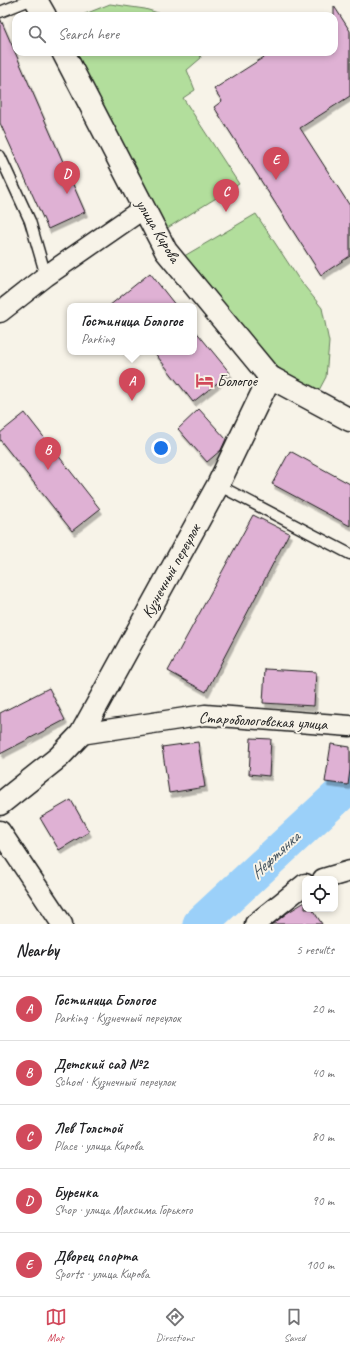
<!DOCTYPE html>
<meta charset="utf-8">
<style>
body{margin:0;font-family:Caveat,sans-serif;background:#f2f2f2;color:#202124}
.controls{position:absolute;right:12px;bottom:12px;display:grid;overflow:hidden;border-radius:8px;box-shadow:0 2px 6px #0003}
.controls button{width:36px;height:36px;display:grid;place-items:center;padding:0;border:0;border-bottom:1px solid #e0e0e0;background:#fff;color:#202124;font:20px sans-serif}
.you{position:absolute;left:161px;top:448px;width:14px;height:14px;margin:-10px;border:3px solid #fff;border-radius:50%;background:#1a73e8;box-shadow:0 0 0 6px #1a73e833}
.badge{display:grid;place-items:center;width:26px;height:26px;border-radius:50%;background:#d1495b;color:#fff;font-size:13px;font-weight:700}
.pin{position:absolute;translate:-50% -33px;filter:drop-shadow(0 1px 2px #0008)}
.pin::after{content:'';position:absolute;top:21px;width:14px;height:12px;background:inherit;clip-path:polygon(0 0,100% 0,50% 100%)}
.popup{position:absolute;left:67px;top:303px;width:130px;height:52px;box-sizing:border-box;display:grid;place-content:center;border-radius:8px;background:#fff;filter:drop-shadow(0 1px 3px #0005);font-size:13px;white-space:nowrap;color:#757577}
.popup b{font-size:15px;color:#202124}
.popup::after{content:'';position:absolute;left:50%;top:100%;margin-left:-8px;border:8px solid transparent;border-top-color:#fff}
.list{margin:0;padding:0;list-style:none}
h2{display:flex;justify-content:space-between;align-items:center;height:52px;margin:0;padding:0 16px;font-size:17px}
h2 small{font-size:13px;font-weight:400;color:#757577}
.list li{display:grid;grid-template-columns:26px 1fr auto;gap:12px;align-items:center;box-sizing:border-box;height:64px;padding:0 16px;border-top:1px solid #e0e0e0}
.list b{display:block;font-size:15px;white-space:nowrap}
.list p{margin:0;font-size:13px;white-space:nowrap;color:#757577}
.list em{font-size:13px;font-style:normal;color:#757577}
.icon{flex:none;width:22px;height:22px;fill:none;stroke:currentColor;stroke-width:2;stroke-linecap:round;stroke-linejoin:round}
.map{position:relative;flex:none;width:350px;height:924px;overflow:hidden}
.search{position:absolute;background:#fff;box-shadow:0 2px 6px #0003;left:12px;right:12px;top:12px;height:44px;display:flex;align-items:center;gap:10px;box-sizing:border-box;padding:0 14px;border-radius:12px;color:#757577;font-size:15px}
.sheet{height:372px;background:#fff}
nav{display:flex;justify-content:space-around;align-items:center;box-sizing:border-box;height:56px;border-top:1px solid #e0e0e0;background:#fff;font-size:11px;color:#757577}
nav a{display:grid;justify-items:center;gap:2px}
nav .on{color:#d1495b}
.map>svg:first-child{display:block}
.green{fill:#b2de9c;stroke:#677d5c}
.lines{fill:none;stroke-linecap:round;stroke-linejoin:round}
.river{stroke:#9bd0f9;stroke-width:35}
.building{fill:#dfb1d4;stroke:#1c1c1c;filter:url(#shadow)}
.lane-casing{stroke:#1c1c1c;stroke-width:13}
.street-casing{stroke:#1c1c1c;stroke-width:23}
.secondary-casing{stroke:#1c1c1c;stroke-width:25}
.lane{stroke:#f7f3e8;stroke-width:10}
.street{stroke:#f7f3e8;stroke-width:20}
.secondary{stroke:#f7f3e8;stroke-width:22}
.labels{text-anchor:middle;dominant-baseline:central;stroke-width:4;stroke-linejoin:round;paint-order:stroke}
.street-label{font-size:16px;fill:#1c1c1c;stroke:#f7f3e8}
.poi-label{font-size:16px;fill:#1c1c1c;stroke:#f7f3e8;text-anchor:start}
.water-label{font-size:17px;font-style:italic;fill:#42525e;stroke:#f7f3e8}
</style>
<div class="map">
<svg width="350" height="924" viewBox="0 0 350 924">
<defs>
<filter id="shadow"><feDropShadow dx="2.5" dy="4.5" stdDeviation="0" flood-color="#0004"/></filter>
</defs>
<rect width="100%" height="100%" fill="#f7f3e8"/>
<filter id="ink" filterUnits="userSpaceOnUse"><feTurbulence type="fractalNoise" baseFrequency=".025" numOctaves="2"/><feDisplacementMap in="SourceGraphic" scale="8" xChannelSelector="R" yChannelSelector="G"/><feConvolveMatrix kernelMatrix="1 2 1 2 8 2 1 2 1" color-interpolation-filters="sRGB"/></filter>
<g filter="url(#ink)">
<!-- green -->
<g class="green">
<path d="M110 4 145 9 168 16H80Z"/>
<path d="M66 52H199L201 58 187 70 195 90 183 98 239 184 156 235Z"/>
<path d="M256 214 298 278 322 308 329 342 326 377 318 392 286 373 253 349 174 262Z"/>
</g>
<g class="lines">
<!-- river -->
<path class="river" d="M200 924 350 785"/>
</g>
<!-- building -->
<g class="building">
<path d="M334 6 350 31V96L300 128 350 206V256L321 275 214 107 222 101 214 89 272 52H334Z"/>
<path d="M0 18 85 212 48 229 0 123Z"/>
<path d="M150 273 176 306H109Z"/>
<path d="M194 329 230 373 193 402 154 352H194Z"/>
<path d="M199 409 226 439 221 450 207 462 178 429Z"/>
<path d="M25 413 100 509 72 531 0 440V433Z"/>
<path d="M290 451 350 484V526L272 484Z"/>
<path d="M253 515 289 533 206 692 168 671Z"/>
<path d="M265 669 316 672 314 706 263 703Z"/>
<path d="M49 688 65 720 0 754V713Z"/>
<path d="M251 738 271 739 269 776 249 774Z"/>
<path d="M198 742 205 787 169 793 162 747Z"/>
<path d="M331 744 350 747V770L348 785 325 782Z"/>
<path d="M71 800 89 832 59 850 40 818Z"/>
<path d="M305 902V909H312L322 924H273L287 913Z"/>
</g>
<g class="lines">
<defs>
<g id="lane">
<path d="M0 12 30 0"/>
<path d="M0 156 30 221 46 276"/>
<path d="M218 485 350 554"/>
</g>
<g id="street">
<path d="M0 312 46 276 144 208"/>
<path d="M81 734 205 715 350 726"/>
<path d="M0 831 62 924"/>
<path d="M323 879 350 871"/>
<path d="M255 924 305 884"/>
</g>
<g id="secondary">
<path d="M36 0 45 16"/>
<path d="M63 52 166 251 270 377 350 420"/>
<path d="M0 804 59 757 81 734 218 485 270 377"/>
</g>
</defs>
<!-- lane casing -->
<use href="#lane" class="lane-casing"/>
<!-- street casing -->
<use href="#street" class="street-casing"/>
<!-- secondary casing -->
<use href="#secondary" class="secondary-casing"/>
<!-- lane -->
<use href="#lane" class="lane"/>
<!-- street -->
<use href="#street" class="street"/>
<!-- secondary -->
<use href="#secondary" class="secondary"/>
</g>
</g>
<!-- icons -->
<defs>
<symbol id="hotel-bare" viewBox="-9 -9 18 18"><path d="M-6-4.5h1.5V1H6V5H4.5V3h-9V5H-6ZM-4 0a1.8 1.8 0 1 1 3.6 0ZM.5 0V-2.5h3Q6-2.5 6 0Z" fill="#d1495b" stroke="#f7f3e8" stroke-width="2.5" paint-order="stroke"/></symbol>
</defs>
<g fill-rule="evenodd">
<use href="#hotel-bare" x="192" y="368" width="25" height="25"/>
</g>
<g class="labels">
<!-- street labels -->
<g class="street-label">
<text transform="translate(158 231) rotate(59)">улица Кирова</text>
<text transform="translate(171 571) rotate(-61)">Кузнечный переулок</text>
<text transform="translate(263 721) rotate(3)">Старобологовская улица</text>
</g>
<!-- poi labels -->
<g class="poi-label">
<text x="217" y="381">Бологое</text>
</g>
<!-- water labels -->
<g class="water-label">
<text transform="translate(275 855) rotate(-43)">Нефтянка</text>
</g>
</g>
</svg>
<div class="controls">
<button><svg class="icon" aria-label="locate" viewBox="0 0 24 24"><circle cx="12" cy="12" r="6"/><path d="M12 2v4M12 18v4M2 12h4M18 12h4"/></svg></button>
</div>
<div class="you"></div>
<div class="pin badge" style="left:132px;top:401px">A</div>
<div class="popup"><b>Гостиница Бологое</b>Parking</div>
<div class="pin badge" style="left:48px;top:470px">B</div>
<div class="pin badge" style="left:226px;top:212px">C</div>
<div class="pin badge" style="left:67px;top:194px">D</div>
<div class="pin badge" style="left:276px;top:180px">E</div>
<div class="search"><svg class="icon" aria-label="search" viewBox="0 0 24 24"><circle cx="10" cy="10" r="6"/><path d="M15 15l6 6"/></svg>Search here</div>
</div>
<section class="sheet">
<h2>Nearby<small>5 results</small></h2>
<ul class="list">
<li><span class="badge">A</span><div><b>Гостиница Бологое</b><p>Parking · Кузнечный переулок</p></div><em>20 m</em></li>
<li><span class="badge">B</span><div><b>Детский сад №2</b><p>School · Кузнечный переулок</p></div><em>40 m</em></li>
<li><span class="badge">C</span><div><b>Лев Толстой</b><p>Place · улица Кирова</p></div><em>80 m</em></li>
<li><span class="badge">D</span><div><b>Буренка</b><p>Shop · улица Максима Горького</p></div><em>90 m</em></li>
<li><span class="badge">E</span><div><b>Дворец спорта</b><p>Sports · улица Кирова</p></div><em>100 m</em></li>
</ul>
</section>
<nav>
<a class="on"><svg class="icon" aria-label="map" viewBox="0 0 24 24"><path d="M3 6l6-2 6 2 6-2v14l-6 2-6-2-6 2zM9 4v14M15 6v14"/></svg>Map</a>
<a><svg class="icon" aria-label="directions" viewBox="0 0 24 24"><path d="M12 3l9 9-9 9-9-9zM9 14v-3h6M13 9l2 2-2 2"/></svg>Directions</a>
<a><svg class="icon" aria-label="saved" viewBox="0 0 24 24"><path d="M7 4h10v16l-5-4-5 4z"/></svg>Saved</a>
</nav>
